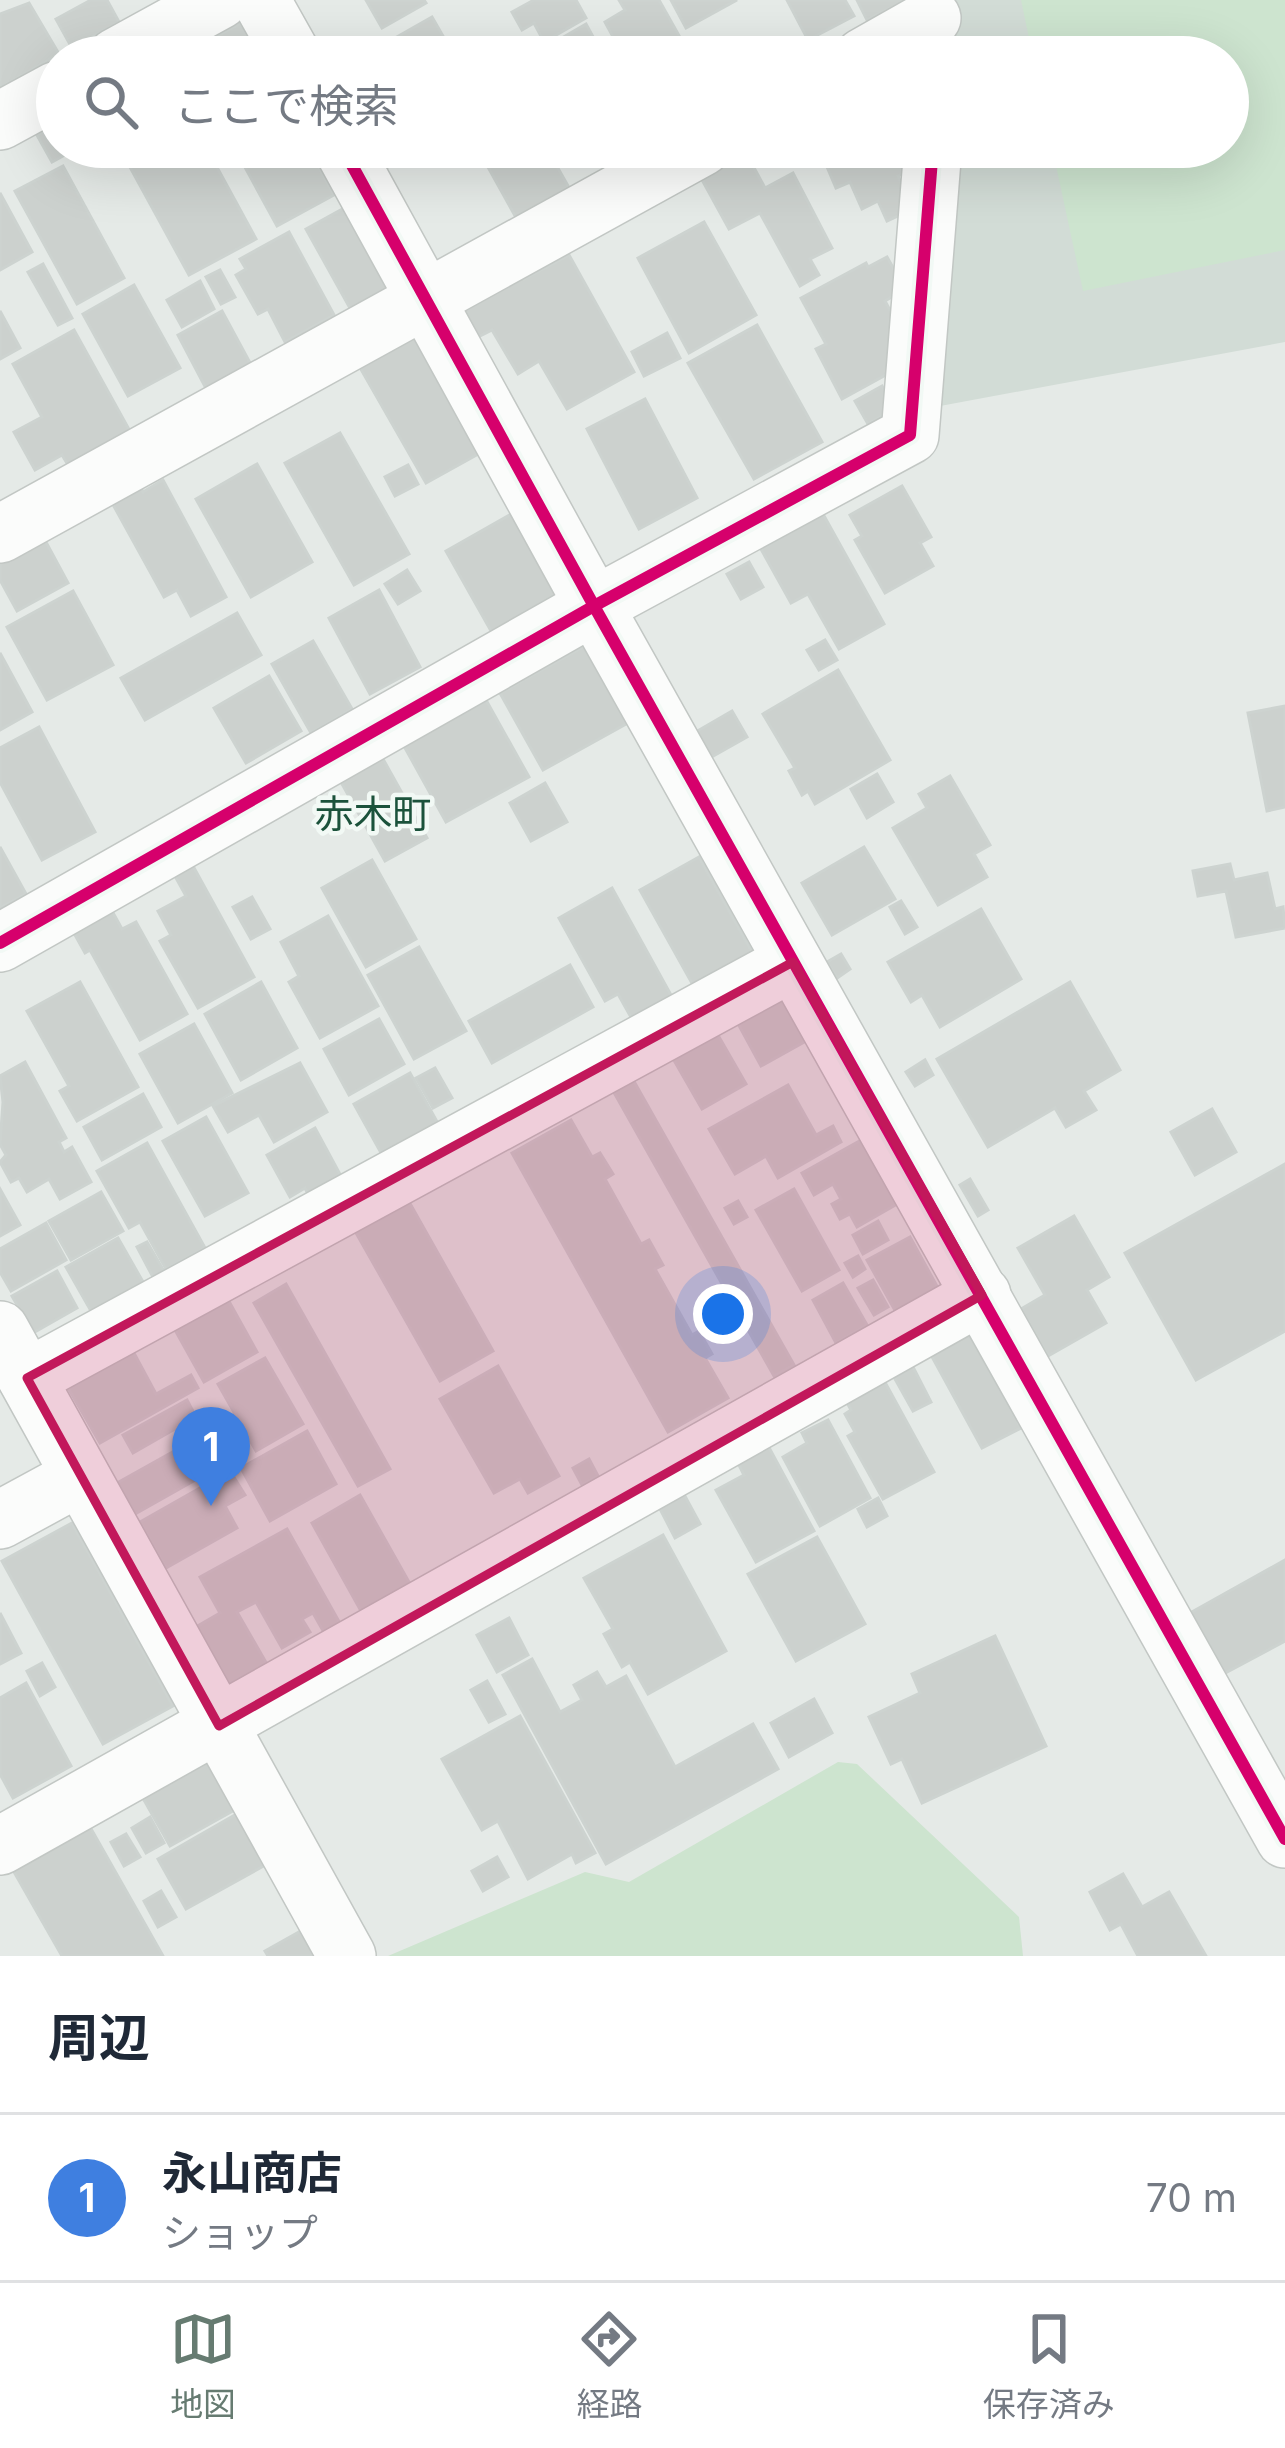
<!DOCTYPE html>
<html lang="ja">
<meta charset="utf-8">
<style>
body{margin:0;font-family:Inter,"Noto Sans JP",sans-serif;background:#f6f6f7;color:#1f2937}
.you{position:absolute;left:723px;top:1314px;width:42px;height:42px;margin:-30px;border:9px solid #fff;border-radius:50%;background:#1a73e8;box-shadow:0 0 0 18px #1a73e833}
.badge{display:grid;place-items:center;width:78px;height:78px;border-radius:50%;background:#667b71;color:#fff;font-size:39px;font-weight:700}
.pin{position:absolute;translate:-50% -99px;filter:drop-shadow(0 3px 6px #0008)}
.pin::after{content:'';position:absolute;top:63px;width:42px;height:36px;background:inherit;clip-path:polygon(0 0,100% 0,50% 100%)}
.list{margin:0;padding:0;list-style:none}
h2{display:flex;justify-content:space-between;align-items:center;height:156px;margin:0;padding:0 48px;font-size:51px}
h2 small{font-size:39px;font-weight:400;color:#747a83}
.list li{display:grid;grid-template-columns:78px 1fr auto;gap:36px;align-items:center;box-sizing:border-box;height:168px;padding:0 48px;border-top:3px solid #e0e1e3}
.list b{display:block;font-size:45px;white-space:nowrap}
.list p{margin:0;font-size:39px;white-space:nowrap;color:#747a83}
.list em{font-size:39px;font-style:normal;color:#747a83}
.icon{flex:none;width:66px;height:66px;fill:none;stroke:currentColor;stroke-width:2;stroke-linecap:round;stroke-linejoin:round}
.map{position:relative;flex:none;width:1285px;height:1956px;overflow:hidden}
.search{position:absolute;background:#fff;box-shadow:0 12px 48px #0002;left:36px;right:36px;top:36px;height:132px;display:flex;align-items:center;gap:30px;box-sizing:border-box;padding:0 42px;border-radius:66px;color:#747a83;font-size:45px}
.sheet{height:324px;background:#fff}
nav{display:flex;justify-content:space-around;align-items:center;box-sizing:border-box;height:168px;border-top:3px solid #e0e1e3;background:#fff;font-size:33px;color:#747a83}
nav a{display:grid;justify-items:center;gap:6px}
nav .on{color:#667b71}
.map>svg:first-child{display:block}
.built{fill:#d2dcd6}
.green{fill:#cde4cf}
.building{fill:#ccd1ce;stroke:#cdd3d0;stroke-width:3}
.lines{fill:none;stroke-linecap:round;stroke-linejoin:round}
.minor-casing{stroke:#c2c7c4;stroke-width:60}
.minor{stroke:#fbfcfb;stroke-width:57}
.cycleway-casing{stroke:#f2f9f5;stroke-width:20}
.cycleway{stroke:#d6006c;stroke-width:12}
.marked{fill:#c2185b;fill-opacity:0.2;stroke:#c2185b;stroke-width:9;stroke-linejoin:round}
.labels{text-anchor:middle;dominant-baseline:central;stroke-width:9;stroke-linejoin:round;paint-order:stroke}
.neighbourhood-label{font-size:39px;fill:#1b523b;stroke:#f2f9f5}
</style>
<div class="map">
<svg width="1285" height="1956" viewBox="0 0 1285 1956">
<rect width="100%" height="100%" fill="#e5eae7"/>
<!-- built -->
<path class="built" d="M947 0H1285V342L924 409 945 147H1228V57H950Z"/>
<!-- green -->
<g class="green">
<path d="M1021 0H1285V250L1083 291 1052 147H1228V57H1033Z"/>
<path d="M838 1762 857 1764 1019 1917 1023 1956H388L585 1872 629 1882Z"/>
</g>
<!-- building -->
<g class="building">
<path d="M91 0H107L119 22 72 48 56 19Z"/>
<path d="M366 0H424L426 3 382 28Z"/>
<path d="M534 0H576L586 18 544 42 534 23 522 30 512 12Z"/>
<path d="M619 0H659L691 57H624L605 22 625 10Z"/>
<path d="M671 0H737L686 28Z"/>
<path d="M787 0H845L854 16 808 40Z"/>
<path d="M857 0H906L867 20Z"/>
<path d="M29 3 59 54 0 88V14Z"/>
<path d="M432 17 455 57H406L395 38Z"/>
<path d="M241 23 259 57H179Z"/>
<path d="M586 24 604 57H529Z"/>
<path d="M50 128 57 147 65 155 52 162 37 135Z"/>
<path d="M119 147H206L256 239 189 275Z"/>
<path d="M234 147H308L334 195 277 226Z"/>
<path d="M387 147H415V152L388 167 379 151Z"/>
<path d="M503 147H546L572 193 519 223 483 158Z"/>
<path d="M600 147H659L615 171Z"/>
<path d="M832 147H920L919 166 898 176 913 209 887 221 878 201 862 209 850 182 836 188 825 162 837 157Z"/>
<path d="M745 151 765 188 793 173 832 248 810 259 819 275 800 286 760 213 729 229 700 176Z"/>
<path d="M63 166 124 278 77 304 15 191Z"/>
<path d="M0 193 32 252 0 270Z"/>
<path d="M346 207 390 288 351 310 306 229Z"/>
<path d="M704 222 756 315 689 353 638 258Z"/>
<path d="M289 232 334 315 285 342 268 309 258 314 236 275 246 269 240 259Z"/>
<path d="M569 255 634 372 567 409 539 361 518 374 492 330 472 340 460 316 474 291 518 268 524 279Z"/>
<path d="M887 257 905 289 885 301 906 340 902 366 842 399 816 349 826 344 801 298 866 263 868 267Z"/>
<path d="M43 264 72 318 58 325 28 272Z"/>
<path d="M220 270 235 297 221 304 206 277Z"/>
<path d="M200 281 214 309 182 327 167 300Z"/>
<path d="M134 285 180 368 128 396 83 314Z"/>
<path d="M0 311 20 348 0 359Z"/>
<path d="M222 311 255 372 210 396 178 335Z"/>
<path d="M757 325 822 442 754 479 688 363Z"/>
<path d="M74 330 132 435 70 468 62 455 35 470 14 432 42 417 13 364Z"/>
<path d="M414 332 482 452 426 483 358 364Z"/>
<path d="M667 333 680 358 644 376 632 352Z"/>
<path d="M882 386 894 409 868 424 855 401Z"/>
<path d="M645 399 697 498 639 529 587 429Z"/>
<path d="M340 433 409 554 354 585 285 463Z"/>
<path d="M257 464 312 562 251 597 196 499Z"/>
<path d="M408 465 418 484 395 496 385 477Z"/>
<path d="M134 475 143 492 163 480 226 597 191 616 177 590 164 597 105 490Z"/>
<path d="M902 486 931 537 920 543 933 566 885 593 855 540 862 536 850 515Z"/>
<path d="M513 513 563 599 495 638 446 551Z"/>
<path d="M823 514 884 624 839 649 808 594 791 603 761 549Z"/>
<path d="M40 531 68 583 17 611 0 580V552Z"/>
<path d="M749 562 763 587 741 599 727 574Z"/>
<path d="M407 570 420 591 398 604 385 584Z"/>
<path d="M379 590 420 667 370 694 329 618Z"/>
<path d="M73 591 113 665 47 700 7 627Z"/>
<path d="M237 613 261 655 145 720 121 678Z"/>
<path d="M825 640 837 660 819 670 807 650Z"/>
<path d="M313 641 352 709 311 733 272 664Z"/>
<path d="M585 646 628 723 543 770 500 693Z"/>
<path d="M0 653 32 712 0 730Z"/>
<path d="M838 670 890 760 815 804 808 791 802 795 789 771 795 768 763 714Z"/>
<path d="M269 676 301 731 246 763 214 708Z"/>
<path d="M486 700 529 777 446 822 404 746Z"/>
<path d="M1285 706V807L1267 811 1248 713Z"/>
<path d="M732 711 747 737 708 759 694 733Z"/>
<path d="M39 727 95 832 42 860 0 782V748Z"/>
<path d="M383 759 427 838 385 861 341 782Z"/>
<path d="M877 774 893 802 867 818 851 789Z"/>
<path d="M950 776 990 845 974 854 987 877 938 905 893 828 927 808 919 794Z"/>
<path d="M545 783 567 822 531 841 510 803Z"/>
<path d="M0 847 26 894 0 908Z"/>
<path d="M864 847 895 899 832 935 802 883Z"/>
<path d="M699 857 752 952 693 985 640 890Z"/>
<path d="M372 860 416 939 366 967 322 888Z"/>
<path d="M1230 864 1234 880 1267 873 1275 909 1283 907 1285 928 1236 937 1226 891 1198 896 1193 871Z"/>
<path d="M193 866 254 977 198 1008 160 941 171 935 158 911 186 896 175 876Z"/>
<path d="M612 888 672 997 632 1019 618 994 605 1001 559 918Z"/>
<path d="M252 897 270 929 251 939 233 907Z"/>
<path d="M901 901 917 927 905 934 890 907Z"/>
<path d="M107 902 122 929 136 922 187 1014 140 1040 90 950 85 953 69 924Z"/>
<path d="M981 909 1021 979 940 1027 922 995 911 1002 888 962Z"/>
<path d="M328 916 378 1006 320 1038 289 982 299 976 281 942Z"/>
<path d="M419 947 466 1031 414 1059 368 975Z"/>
<path d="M841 954 850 969 837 978 827 962Z"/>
<path d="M570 965 593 1007 492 1063 469 1021Z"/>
<path d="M785 978 817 1035 761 1066 730 1009Z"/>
<path d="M80 982 138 1087 77 1121 60 1091 69 1086 27 1011Z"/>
<path d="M261 982 297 1048 241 1080 205 1014Z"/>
<path d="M1070 982 1120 1070 1084 1091 1096 1110 1066 1127 1055 1108 988 1147 937 1059Z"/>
<path d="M379 1019 404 1064 349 1095 324 1049Z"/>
<path d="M194 1024 232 1093 178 1123 140 1054Z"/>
<path d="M715 1030 746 1084 702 1109 671 1055Z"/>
<path d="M925 1060 933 1075 915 1086 906 1072Z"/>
<path d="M25 1062 66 1138 59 1142 64 1152 72 1147 91 1182 60 1199 49 1179 27 1192 19 1178 11 1182 0 1162 6 1155 0 1144 3 1102 0 1076Z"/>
<path d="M300 1063 327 1112 274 1142 259 1115 228 1132 213 1106Z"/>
<path d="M435 1068 452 1098 433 1108 416 1078Z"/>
<path d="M627 1069 794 1365 774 1376 607 1080Z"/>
<path d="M410 1073 441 1129 385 1160 354 1104Z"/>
<path d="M788 1085 816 1135 833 1126 841 1142 778 1178 766 1156 735 1174 709 1129Z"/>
<path d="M143 1094 161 1127 102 1160 84 1127Z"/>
<path d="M1212 1109 1236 1152 1195 1175 1171 1132Z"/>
<path d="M206 1117 248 1193 205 1216 163 1141Z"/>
<path d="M571 1120 592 1157 600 1153 613 1174 605 1179 641 1244 649 1240 663 1265 655 1269 692 1335 699 1331 712 1354 705 1358 728 1398 668 1432 512 1153Z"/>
<path d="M315 1128 343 1180 310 1198 305 1188 290 1197 267 1155Z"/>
<path d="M863 1139 899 1203 857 1227 850 1214 840 1219 832 1204 841 1199 833 1184 814 1195 802 1173Z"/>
<path d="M147 1143 205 1248 166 1269 140 1222 129 1228 97 1171Z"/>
<path d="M1285 1164V1331L1196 1380 1125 1253Z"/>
<path d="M970 1179 988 1210 978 1216 960 1185Z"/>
<path d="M0 1189 20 1225 0 1236Z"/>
<path d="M794 1189 839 1270 802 1291 756 1210Z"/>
<path d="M101 1192 123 1231 71 1260 49 1221Z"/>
<path d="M408 1200 493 1351 440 1381 355 1231Z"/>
<path d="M738 1201 747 1217 734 1224 725 1208Z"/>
<path d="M1074 1216 1109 1277 1087 1290 1106 1323 1048 1356 1021 1309 1045 1295 1018 1248Z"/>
<path d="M878 1221 888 1240 863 1254 853 1235Z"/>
<path d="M46 1223 66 1260 11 1291 0 1272V1249Z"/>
<path d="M910 1237 939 1290 897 1314 867 1260Z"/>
<path d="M118 1238 147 1289 95 1318 66 1267Z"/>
<path d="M147 1242 165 1273 154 1279 137 1247Z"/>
<path d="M858 1256 865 1269 853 1277 845 1263Z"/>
<path d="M57 1271 77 1308 33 1333 12 1296Z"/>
<path d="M873 1280 888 1307 874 1315 858 1288Z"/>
<path d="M843 1283 867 1325 836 1343 813 1300Z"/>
<path d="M286 1284 390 1469 358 1486 254 1303Z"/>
<path d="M221 1287 257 1352 204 1382 174 1328Z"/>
<path d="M969 1332 1021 1428 982 1448 930 1353Z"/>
<path d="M128 1342 156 1394 191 1375 198 1388 100 1443 63 1379Z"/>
<path d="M265 1358 303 1424 256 1451 218 1384Z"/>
<path d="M498 1366 559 1476 528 1493 520 1479 494 1493 440 1399Z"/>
<path d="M913 1367 931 1402 913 1411 894 1377Z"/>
<path d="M881 1375 934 1472 883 1499 848 1436 855 1432 845 1414 851 1410 843 1395Z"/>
<path d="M187 1400 196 1417 133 1453 123 1435Z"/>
<path d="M828 1420 870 1498 820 1526 783 1457 807 1443 802 1433Z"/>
<path d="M228 1421 245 1452 135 1514 117 1483Z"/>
<path d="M307 1431 336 1484 270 1521 241 1468Z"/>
<path d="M766 1442 814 1531 756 1562 716 1490 744 1475 736 1459Z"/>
<path d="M589 1459 598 1476 582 1485 573 1468Z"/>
<path d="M230 1471 245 1495 225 1506 237 1528 166 1568 140 1522Z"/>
<path d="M680 1487 700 1524 675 1538 656 1501Z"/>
<path d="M360 1495 410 1584 361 1611 312 1523Z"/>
<path d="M878 1498 887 1516 867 1527 858 1509Z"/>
<path d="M72 1523 173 1706 103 1744 2 1561Z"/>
<path d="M287 1529 342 1627 326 1636 313 1613 302 1619 310 1632 282 1648 256 1602 237 1612 268 1666 227 1689 194 1628 220 1613 200 1577Z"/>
<path d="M663 1535 726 1651 648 1694 630 1662 622 1667 604 1634 613 1629 584 1578Z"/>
<path d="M817 1537 865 1624 796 1661 748 1574Z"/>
<path d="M1285 1560V1641L1214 1679 1181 1618Z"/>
<path d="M0 1613 21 1653 0 1664Z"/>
<path d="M509 1618 528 1655 497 1672 477 1635Z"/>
<path d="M995 1636 1046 1746 922 1803 902 1759 891 1764 869 1717 920 1693 912 1674Z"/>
<path d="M532 1659 560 1712 582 1700 574 1685 597 1672 606 1687 626 1676 675 1767 753 1724 778 1769 606 1864 503 1675Z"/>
<path d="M42 1663 55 1687 40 1696 27 1671Z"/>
<path d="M487 1681 505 1714 489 1722 471 1690Z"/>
<path d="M26 1683 71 1766 13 1798 0 1774V1698Z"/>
<path d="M814 1699 832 1733 789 1757 771 1723Z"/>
<path d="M520 1716 595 1853 576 1863 572 1854 528 1879 498 1821 482 1830 442 1759Z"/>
<path d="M208 1751 240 1807 170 1846 139 1791Z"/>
<path d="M240 1812 269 1863 186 1909 158 1859Z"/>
<path d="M150 1817 164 1843 146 1853 132 1828Z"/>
<path d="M90 1827 163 1956H62L13 1870Z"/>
<path d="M126 1834 140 1857 124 1866 111 1842Z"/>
<path d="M497 1857 508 1877 483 1891 472 1871Z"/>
<path d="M1123 1874 1142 1907 1169 1892 1206 1956H1138L1121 1924 1110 1930 1090 1892Z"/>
<path d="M161 1891 176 1917 158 1927 144 1901Z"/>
<path d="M306 1928 322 1956H268L265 1951Z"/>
</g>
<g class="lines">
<defs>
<g id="minor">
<path d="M261 0 293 57"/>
<path d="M116 57 220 0"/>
<path d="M863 57 932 18"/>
<path d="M0 121 57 90"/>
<path d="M342 147 594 606 1285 1839"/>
<path d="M0 534 702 147"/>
<path d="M0 943 594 606 910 435 933 147"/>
<path d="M0 1330 347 1956"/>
<path d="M27 1378 793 962"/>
<path d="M0 1520 79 1477"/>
<path d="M0 1846 982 1295"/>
</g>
</defs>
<!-- minor casing -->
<use href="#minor" class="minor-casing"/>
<!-- minor -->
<use href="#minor" class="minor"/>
<defs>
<g id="cycleway">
<path d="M342 147 594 606 1285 1839"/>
<path d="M0 943 594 606 910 435 933 147"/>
</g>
</defs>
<!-- cycleway casing -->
<use href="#cycleway" class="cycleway-casing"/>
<!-- cycleway -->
<use href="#cycleway" class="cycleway"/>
</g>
<!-- marked area -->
<path class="marked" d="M793 962 982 1295 219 1726 27 1378Z"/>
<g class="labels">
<!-- neighbourhood labels -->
<g class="neighbourhood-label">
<text x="373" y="813">赤木町</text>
</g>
</g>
</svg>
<div class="you"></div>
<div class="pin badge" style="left:211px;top:1506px;background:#3f7fe0">1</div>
<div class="search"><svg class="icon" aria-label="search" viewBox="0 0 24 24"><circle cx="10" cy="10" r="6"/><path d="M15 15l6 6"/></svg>ここで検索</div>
</div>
<section class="sheet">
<h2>周辺<small></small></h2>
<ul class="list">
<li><span class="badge" style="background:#3f7fe0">1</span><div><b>永山商店</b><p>ショップ</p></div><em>70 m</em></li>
</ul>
</section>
<nav>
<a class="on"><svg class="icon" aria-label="map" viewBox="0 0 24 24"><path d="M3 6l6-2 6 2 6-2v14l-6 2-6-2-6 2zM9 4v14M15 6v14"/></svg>地図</a>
<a><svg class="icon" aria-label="directions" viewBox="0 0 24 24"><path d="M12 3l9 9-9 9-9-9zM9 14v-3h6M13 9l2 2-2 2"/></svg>経路</a>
<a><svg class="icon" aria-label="saved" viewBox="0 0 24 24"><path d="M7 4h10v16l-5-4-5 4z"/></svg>保存済み</a>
</nav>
